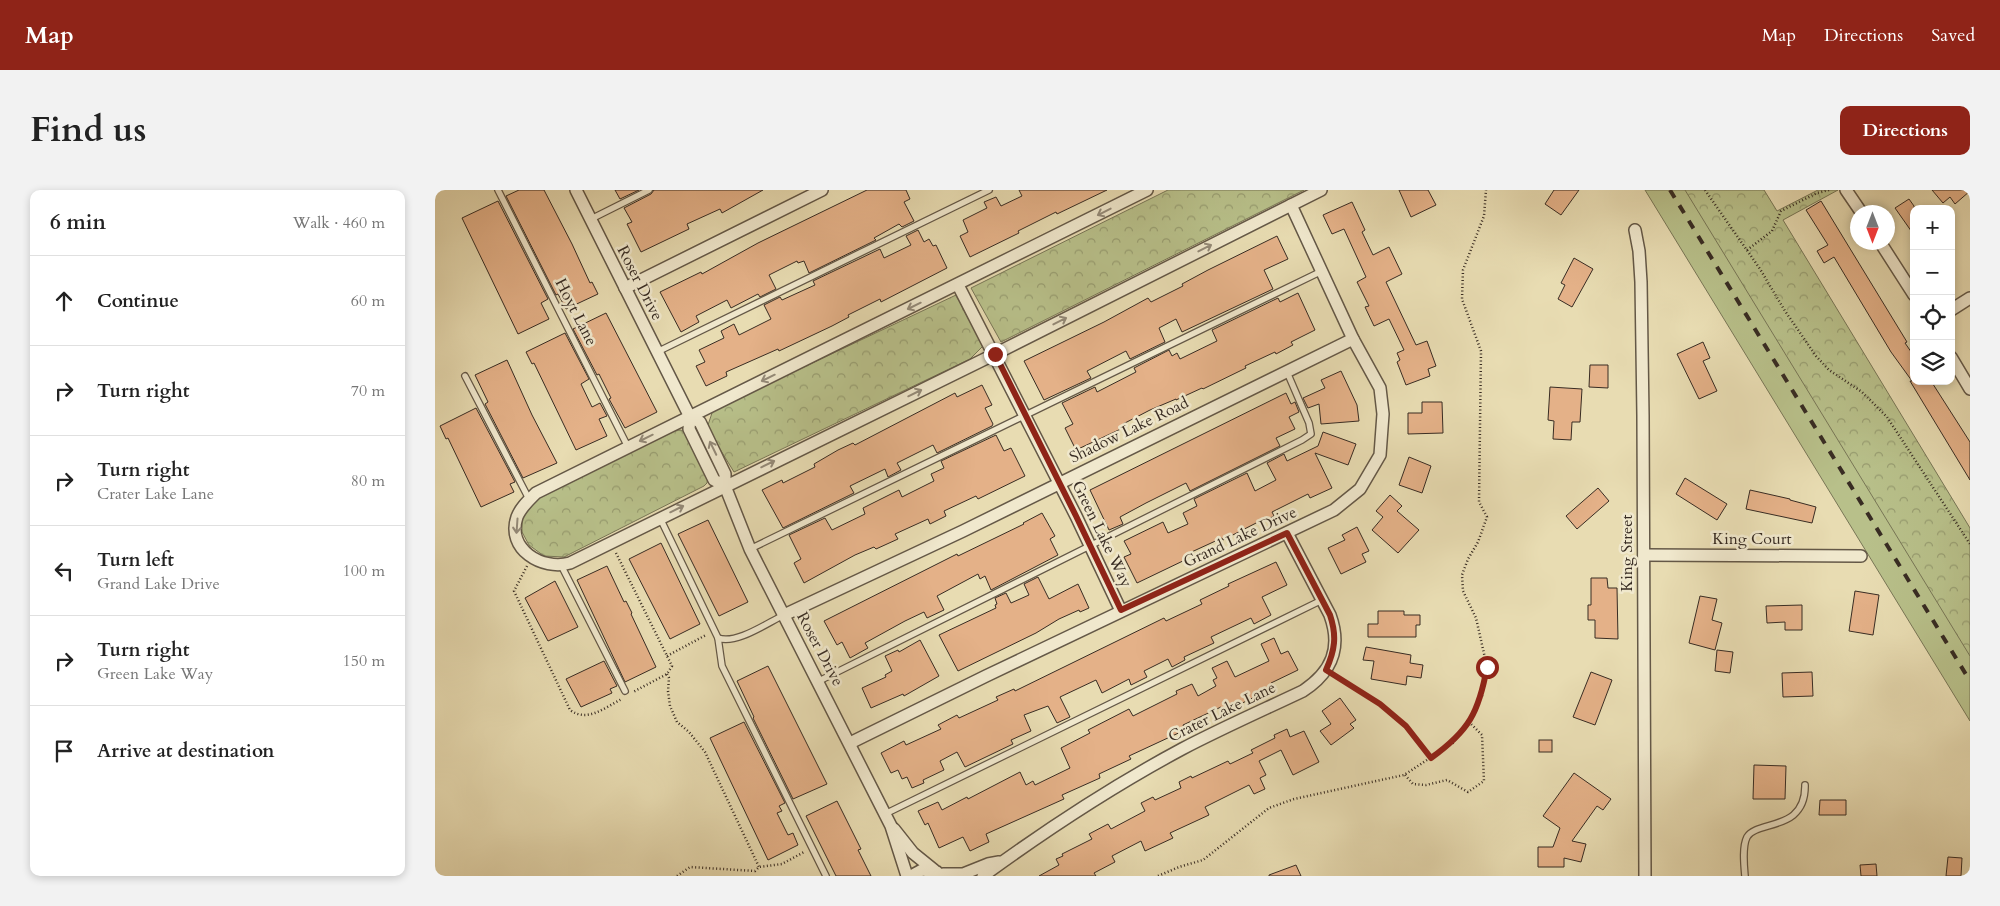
<!DOCTYPE html>
<meta charset="utf-8">
<style>
body{margin:0;font-family:Cardo,serif;background:#f2f2f2;color:#222}
.controls{position:absolute;right:15px;top:15px;display:grid;overflow:hidden;border-radius:10px;box-shadow:0 2px 8px #0003}
.controls button{width:45px;height:45px;display:grid;place-items:center;padding:0;border:0;border-bottom:1px solid #e0e0e0;background:#fff;color:#222;font:25px sans-serif}
.compass{position:absolute;left:1415px;top:15px;width:45px;height:45px;border-radius:50%;background:#fff;box-shadow:0 2px 8px #0003;rotate:180deg}
.stop{position:absolute;width:15px;height:15px;margin:-11px;border:4px solid #8f2418;border-radius:50%;background:#fff}
.stop.end{background:#8f2418;border-color:#fff;box-shadow:0 1px 5px #0008}
.list{margin:0;padding:0;list-style:none}
h2{display:flex;justify-content:space-between;align-items:center;height:65px;margin:0;padding:0 20px;font-size:21px}
h2 small{font-size:16px;font-weight:400;color:#767676}
.list li{display:grid;grid-template-columns:32px 1fr auto;gap:15px;align-items:center;box-sizing:border-box;height:90px;padding:0 20px;border-top:1px solid #e0e0e0}
.list b{display:block;font-size:19px;white-space:nowrap}
.list p{margin:0;font-size:16px;white-space:nowrap;color:#767676}
.list em{font-size:16px;font-style:normal;color:#767676}
.icon{flex:none;width:28px;height:28px;fill:none;stroke:currentColor;stroke-width:2;stroke-linecap:round;stroke-linejoin:round}
.map{position:relative;flex:none;width:1535px;height:686px;overflow:hidden;border-radius:10px}
header{display:flex;align-items:center;gap:30px;box-sizing:border-box;height:70px;padding:0 25px;background:#8f2418;color:#fff}
header strong{font-size:24px}
nav{display:flex;gap:28px;margin-inline-start:auto;font-size:18px}
.intro{display:flex;align-items:center;justify-content:space-between;box-sizing:border-box;height:120px;padding:0 30px}
h1{margin:0;font-size:35px}
.button{padding:12px 22px;border-radius:10px;background:#8f2418;color:#fff;font-size:18px;font-weight:700}
main{display:flex;gap:30px;padding:0 30px}
aside{flex:1;background:#fff;border-radius:10px;box-shadow:0 2px 8px #0003}
.map>svg:first-child{display:block}
.grass{fill:#b8c08a;stroke:#787656}
.park{fill:url(#park-crowns);stroke:#787656}
.building{fill:#e4b188;stroke:#382c23}
.lines{fill:none;stroke-linecap:round;stroke-linejoin:round}
.service-casing{stroke:#645847;stroke-width:8}
.minor-casing{stroke:#645847;stroke-width:14}
.path{stroke:#382c23;stroke-width:2.5;stroke-dasharray:1 2.5;stroke-linecap:butt}
.service{stroke:#f0e8cd;stroke-width:5.5}
.minor{stroke:#f0e8cd;stroke-width:11}
.rail{stroke:#382c23;stroke-width:4;stroke-dasharray:9 9;stroke-linecap:butt}
.oneway{stroke:#948a78}
.route{stroke:#8f2418;stroke-width:6}
.labels{text-anchor:middle;dominant-baseline:central;stroke-width:5;stroke-linejoin:round;paint-order:stroke}
.street-label{font-size:16px;fill:#382c23;stroke:#f0e8cd}
</style>
<header>
<strong>Map</strong>
<nav><a>Map</a><a>Directions</a><a>Saved</a></nav>
</header>
<div class="intro"><h1>Find us</h1><a class="button">Directions</a></div>
<main>
<aside>
<h2>6 min<small>Walk · 460 m</small></h2>
<ul class="list">
<li><svg class="icon" aria-label="ahead" viewBox="0 0 24 24"><path d="M12 20V5M6 11l6-6 6 6"/></svg><div><b>Continue</b></div><em>60 m</em></li>
<li><svg class="icon" aria-label="right" viewBox="0 0 24 24"><path d="M7 20v-9h11M14 6l5 5-5 5"/></svg><div><b>Turn right</b></div><em>70 m</em></li>
<li><svg class="icon" aria-label="right" viewBox="0 0 24 24"><path d="M7 20v-9h11M14 6l5 5-5 5"/></svg><div><b>Turn right</b><p>Crater Lake Lane</p></div><em>80 m</em></li>
<li><svg class="icon" aria-label="left" viewBox="0 0 24 24"><path d="M17 20v-9H6M10 6l-5 5 5 5"/></svg><div><b>Turn left</b><p>Grand Lake Drive</p></div><em>100 m</em></li>
<li><svg class="icon" aria-label="right" viewBox="0 0 24 24"><path d="M7 20v-9h11M14 6l5 5-5 5"/></svg><div><b>Turn right</b><p>Green Lake Way</p></div><em>150 m</em></li>
<li><svg class="icon" aria-label="arrive" viewBox="0 0 24 24"><path d="M6 21V4h12l-3 4 3 4H6"/></svg><div><b>Arrive at destination</b></div></li>
</ul>
</aside>
<div class="map">
<svg width="1535" height="686" viewBox="0 0 1535 686">
<defs>
<pattern id="park-crowns" width="20" height="18" patternUnits="userSpaceOnUse" patternTransform="scale(1.25)"><rect width="20" height="18" fill="#b8c08a"/><path d="M2 6a3 3 0 1 1 6 0M12 15a3 3 0 1 1 6 0" fill="none" stroke="#979c70"/></pattern>
</defs>
<rect width="100%" height="100%" fill="#e8dcb2"/>
<filter id="stains"><feTurbulence type="fractalNoise" baseFrequency=".004" numOctaves="4"/><feColorMatrix values="0 0 0 0 .2 0 0 0 0 .09 0 0 0 0 .02 0 0 0 .5 -.17"/></filter>
<radialGradient id="worn" r=".72"><stop offset=".6" stop-color="#630" stop-opacity="0"/><stop offset="1" stop-color="#630" stop-opacity=".3"/></radialGradient>
<!-- grass -->
<path class="grass" d="M1210 0H1303L1535 355V531Z"/>
<!-- park -->
<g class="park">
<path d="M733 0H869L566 152 536 98Z"/>
<path d="M1250 0H1329L1342 21 1383 0H1403L1348 30 1535 338V466Z"/>
<path d="M521 105 548 156 535 169 299 282 272 238 278 220Z"/>
<path d="M238 240H246L255 245 273 286 272 293 269 296 129 367 109 366 94 355 87 342V326L97 311Z"/>
</g>
<!-- building -->
<g class="building">
<path d="M84 0H109L137 54 155 93 157 92 163 104 131 119 123 104 121 105 71 6Z"/>
<path d="M180 0H204L185 9Z"/>
<path d="M219 0H328L287 23 285 19 252 34 254 39 206 62 192 34 197 32 189 18 216 4Z"/>
<path d="M432 0H471L475 9 469 12 479 31 467 37 464 34 439 48 441 50 374 83 369 71 363 73 362 71 334 85 341 99 325 107 323 104 296 118 292 110 261 126 264 132 246 142 225 102 266 82 267 84 323 53Z"/>
<path d="M584 0H672L622 24 621 22 583 41 584 43 535 67 525 46 533 42 528 30 552 18 549 12 561 7 566 16 587 6Z"/>
<path d="M964 0H993L1001 15 976 27Z"/>
<path d="M1119 0H1144L1126 25 1110 14Z"/>
<path d="M1497 0H1535V1L1520 14 1515 7 1508 13Z"/>
<path d="M1474 9 1479 16V45L1460 18Z"/>
<path d="M63 11 113 109 106 113 114 129 83 144 27 28Z"/>
<path d="M1386 11 1472 152 1470 153 1479 166V191H1496L1535 252V290L1475 191H1477L1456 162 1399 67 1389 73 1382 61 1393 55 1371 20Z"/>
<path d="M917 12 930 40 927 42 938 65 954 57 967 84 951 92 981 155 992 151 1001 176 993 179 995 186 971 195 962 172 965 170 962 163 969 160 954 129 939 136 930 117 934 116 922 92 931 87 909 39 897 44 888 25Z"/>
<path d="M483 40 489 52 494 49 498 56 501 55 512 78 446 112 445 109 413 125 414 127 397 136 344 161 343 159 291 182 292 186 271 196 261 176 270 172 264 160 289 148 286 141 299 134 304 145 336 129 329 115 345 107 347 110 380 95 378 91 445 59 449 68 476 55 471 46Z"/>
<path d="M842 46 853 69 829 80 838 99 747 142 741 129 724 138 730 152 695 169 691 161 652 181 656 188 609 210 589 171 669 132 713 108 716 112 748 96 747 94 773 80Z"/>
<path d="M1139 68 1158 79 1137 117 1123 109 1130 95 1126 93Z"/>
<path d="M863 103 880 140 856 152 858 155 841 164 840 162 810 176 811 178 768 199 767 198 741 210V209L715 220 688 234 690 237 641 260 630 238 638 234 627 213 660 197 662 202 701 182 699 178 734 160 737 166 742 163 745 169 782 151 777 140 843 108 845 112Z"/>
<path d="M171 123 222 222 190 238 174 209 176 208 164 184 162 185 138 139Z"/>
<path d="M130 143 154 189 146 194 157 217 165 213 172 226 164 229 172 246 141 260 99 173 97 174 91 162Z"/>
<path d="M1268 152 1275 168 1268 171 1282 201 1264 209 1242 164Z"/>
<path d="M72 170 97 225 122 273 88 288 50 214 53 212 40 185Z"/>
<path d="M1155 175H1173V198L1154 197Z"/>
<path d="M906 181 922 215 924 231 886 234 884 214 873 218 868 208 890 198 886 190Z"/>
<path d="M547 195 557 215 550 218 558 234 557 236 502 263 498 255 462 273 466 280 453 287 450 279 415 296 419 303 348 338 327 300 347 290 348 293 380 277 379 274 403 260 418 253 420 255 520 203 522 207Z"/>
<path d="M1115 197 1147 199 1145 232H1137L1136 250 1118 249 1119 231 1113 230Z"/>
<path d="M851 203 856 214 860 212 864 222 854 227 860 239 841 248 845 256 755 301 751 293 711 313 685 327 688 334 674 340 655 300Z"/>
<path d="M987 212H1007L1008 243 973 244V223H987Z"/>
<path d="M41 218 80 292 75 294 79 302 46 317 13 248 11 249 5 236Z"/>
<path d="M888 242 921 254 913 275 880 263 897 298 875 308 873 304 837 322 839 326 826 333 825 331 788 350 787 348 750 365 752 369 702 393 689 367 696 364 689 351 728 332 733 343 753 334 748 323 762 316 759 309 812 283 820 301 841 290 832 273 849 264 852 271 883 256Z"/>
<path d="M561 245 569 261 576 258 590 286 543 309 541 306 509 321 511 326 495 334 493 329 460 344 463 349 441 359 439 357 420 365 369 393 359 373 366 369 354 345 390 328 397 340 430 324 428 318 464 300 467 307 499 291 496 284 509 278 506 271Z"/>
<path d="M974 267 996 276 987 303 964 295Z"/>
<path d="M1250 288 1292 314 1282 330 1241 304Z"/>
<path d="M1163 298 1174 311 1142 339 1131 326Z"/>
<path d="M1315 300 1355 309V310L1381 317 1377 333 1311 319Z"/>
<path d="M955 305 967 316 962 321 984 340 963 363 937 340 948 327 941 321Z"/>
<path d="M607 323 620 346 615 349 623 365 556 400 550 386 545 389 543 384 502 406 509 420 492 428 489 422 470 431 430 453 433 458 415 468 407 452 402 455 389 431 522 364 523 366 589 334 588 333Z"/>
<path d="M273 330 313 412 284 426 243 344Z"/>
<path d="M922 337 934 361 927 364 931 372 906 384 893 358 910 350 907 345Z"/>
<path d="M226 353 265 434 235 449 194 369Z"/>
<path d="M841 372 852 395 827 407 836 425 819 434 816 428 776 447 779 453 749 467 750 470 737 477 733 469 709 481 712 487 696 495 694 489 667 503 661 490 625 507 635 527 622 533 613 516 589 525 596 541 576 550 578 554 530 577 522 562 505 571 509 580 488 590 489 593 477 598 472 587 467 589 463 580 456 583 446 563 469 551 471 555 506 539 503 535 522 525 524 528 563 510 561 507 579 499 580 501 729 428 731 431 767 414 765 410 794 396 793 394Z"/>
<path d="M172 376 189 412 191 411 197 423 196 424 221 477 190 492 142 390Z"/>
<path d="M603 387 614 409 643 394 654 418 645 422 644 420 624 429 601 443 523 481 504 445 561 418 560 415 562 414 560 408 571 403 576 413 594 405 589 394Z"/>
<path d="M1156 388H1172L1173 398H1182L1183 449 1160 448V430H1153V415H1156Z"/>
<path d="M120 391 143 437 113 451 90 408Z"/>
<path d="M1420 401 1444 405 1438 445 1414 441Z"/>
<path d="M1265 406 1282 409 1277 430 1287 433 1280 460 1254 453Z"/>
<path d="M1367 415V440H1350V432L1332 433 1331 416Z"/>
<path d="M943 421H969V425H985V435H981V447H933V434H943Z"/>
<path d="M839 448 846 464 853 461 863 480 836 493 838 498 789 522 786 517 748 535 750 540 694 566 696 569 664 584 665 588 627 605 629 609 551 644 554 652 535 661 528 647 504 658 493 633 490 635 483 621 503 612 507 620 532 607 533 609 585 582 591 595 598 591 600 595 635 578 626 558 655 543 653 540 694 519 698 526 742 504 741 501 757 494 763 506 781 496 778 490 782 488 777 478 792 471 800 487 834 471 826 454Z"/>
<path d="M485 450 504 486 469 506 468 504 436 518 427 498 451 487 450 485 457 481 450 466 463 460 464 462Z"/>
<path d="M931 457 976 465 975 473 988 475 986 488 972 486 971 495 936 489 939 471 928 470Z"/>
<path d="M1282 460 1298 462 1295 483 1280 481Z"/>
<path d="M169 471 182 496 175 499 177 503 146 517 131 489Z"/>
<path d="M333 476 392 594 358 609 318 528 319 527 302 491Z"/>
<path d="M1156 482 1177 490 1160 535 1138 527Z"/>
<path d="M1377 482 1378 506 1348 507 1347 483Z"/>
<path d="M905 508 921 530 915 534 919 538 896 555 885 541 896 534 887 521Z"/>
<path d="M309 532 350 613 344 616 347 621 342 623 353 645 358 643 363 655 333 670 275 548Z"/>
<path d="M852 539 855 547 869 541 884 572 858 585 846 560 824 571 831 585 825 588 830 599 819 604 814 595 770 617 774 625 735 643 738 648 710 661 706 651 677 666 680 672 659 683 661 686H604L624 675 621 669 628 666 627 664 657 649 654 644 673 634 676 639 710 621 706 613 718 607 720 610 746 598 744 592 756 586 757 588 793 571 795 574 818 563 816 560 840 548 839 545Z"/>
<rect x="1104" y="550" width="13" height="12"/>
<path d="M1319 575 1351 576 1350 609H1318Z"/>
<path d="M1139 583 1176 609 1168 620 1162 616 1137 651 1151 654 1146 672 1129 668V677H1103V657H1118L1125 638 1108 626Z"/>
<path d="M1385 610H1411V625H1384Z"/>
<path d="M402 611 426 659 423 660 436 686H401L371 626Z"/>
<path d="M1513 667 1527 668 1526 686H1511Z"/>
<path d="M1441 674 1442 686H1426L1425 675Z"/>
<path d="M861 675 866 686H834V685Z"/>
</g>
<g class="lines">
<defs>
<g id="service">
<path d="M63 0 193 257"/>
<path d="M156 29 214 0"/>
<path d="M222 162 554 0"/>
<path d="M30 186 94 309"/>
<path d="M225 328 283 448C301 455 332 433 349 425"/>
<path d="M315 359 887 81"/>
<path d="M126 375 190 501"/>
<path d="M283 448 287 476 391 686"/>
<path d="M384 491 867 250 876 244 874 233 852 182"/>
<path d="M450 624 887 410"/>
<path d="M1310 686C1309 675 1307 657 1312 647 1322 630 1371 642 1370 595"/>
</g>
<g id="minor">
<path d="M141 0 255 227 254 239 279 290 290 296"/>
<path d="M712 0 101 303C93 311 86 317 82 327 71 359 107 381 135 373L560 164 886 0"/>
<path d="M1411 0 1426 22"/>
<path d="M1200 40 1204 61 1206 92 1208 226 1210 686"/>
<path d="M1445 52 1479 105"/>
<path d="M523 95 641 326 686 421"/>
<path d="M190 98 387 0"/>
<path d="M1516 120 1535 108"/>
<path d="M1516 167 1535 199"/>
<path d="M255 227 265 232 290 284V296L315 359 456 636 472 686"/>
<path d="M1209 365 1426 366"/>
<path d="M349 425 528 341 918 149"/>
<path d="M415 553 551 486 899 320 925 299 945 265 948 224 945 198 918 149 856 15"/>
<path d="M459 639 478 663 499 680"/>
<path d="M508 684H528L553 674 564 672"/>
<path d="M476 686 487 680 502 682"/>
<path d="M548 686C611 640 678 596 747 559 787 538 828 520 868 501 897 482 907 458 895 425L852 343"/>
</g>
</defs>
<!-- service casing -->
<use href="#service" class="service-casing"/>
<!-- minor casing -->
<use href="#minor" class="minor-casing"/>
<!-- path -->
<g class="path">
<path d="M1270 0 1325 79 1350 121 1381 166 1394 180 1427 202 1452 227 1535 354"/>
<path d="M1312 60 1337 41 1346 21 1382 3 1394 0"/>
<path d="M181 363 237 476 232 484 198 502"/>
<path d="M92 376 79 401 135 520C153 533 170 517 187 509"/>
<path d="M232 466 271 445"/>
<path d="M232 484 234 488 233 501 235 516 242 532 254 542 270 562 324 677"/>
<path d="M900 486 945 514 971 536 996 568"/>
<path d="M970 585 978 594 991 595 1012 590 1033 602 1049 591 1047 545 1034 532"/>
<path d="M242 686 255 677 320 681 324 677 347 674 369 662"/>
<path d="M723 686 744 677 768 670 834 618 859 609 969 585 1018 553 1034 532 1047 506 1052 477 1041 428 1028 401 1027 385 1033 369 1043 352 1052 327 1044 312 1046 161 1027 109 1028 80 1049 26 1051 0"/>
</g>
<!-- service -->
<use href="#service" class="service"/>
<!-- minor -->
<use href="#minor" class="minor"/>
<!-- rail -->
<path class="rail" d="M1235 0 1535 491"/>
</g>
<!-- one-way arrows -->
<defs><path id="oneway-shaft" d="M-6 0H5M1.5-3L5.5 0L1.5 3" fill="none" stroke-width="1.6" stroke-linecap="round" stroke-linejoin="round" transform="scale(1.25)"/></defs>
<g class="oneway">
<use href="#oneway-shaft" transform="translate(669 22) rotate(153)"/>
<use href="#oneway-shaft" transform="translate(770 58) rotate(-27)"/>
<use href="#oneway-shaft" transform="translate(479 116) rotate(154)"/>
<use href="#oneway-shaft" transform="translate(625 131) rotate(-27)"/>
<use href="#oneway-shaft" transform="translate(333 188) rotate(154)"/>
<use href="#oneway-shaft" transform="translate(480 203) rotate(-26)"/>
<use href="#oneway-shaft" transform="translate(211 248) rotate(154)"/>
<use href="#oneway-shaft" transform="translate(278 258) rotate(-116)"/>
<use href="#oneway-shaft" transform="translate(333 274) rotate(-26)"/>
<use href="#oneway-shaft" transform="translate(242 319) rotate(-26)"/>
<use href="#oneway-shaft" transform="translate(82 336) rotate(94)"/>
</g>
<g class="lines">
<!-- route -->
<path class="route" d="M560 164 641 326 686 420 852 343 895 425C902 446 900 460 891 480L945 514 971 536 996 568C1034 541 1044 522 1052 477"/>
</g>
<g class="labels">
<!-- street labels -->
<g class="street-label">
<text transform="translate(205 93) rotate(63)">Roser Drive</text>
<text transform="translate(141 122) rotate(63)">Hoyt Lane</text>
<text transform="translate(694 240) rotate(-26)">Shadow Lake Road</text>
<text transform="translate(667 344) rotate(64)">Green Lake Way</text>
<text transform="translate(805 347) rotate(-25)">Grand Lake Drive</text>
<text x="1317" y="349">King Court</text>
<text transform="translate(1192 363) rotate(-90)">King Street</text>
<text transform="translate(385 459) rotate(62)">Roser Drive</text>
<text transform="translate(787 522) rotate(-26)">Crater Lake Lane</text>
</g>
</g>
<rect width="100%" height="100%" filter="url(#stains)"/>
<rect width="100%" height="100%" fill="url(#worn)"/>
</svg>
<div class="controls">
<button>+</button>
<button>−</button>
<button><svg class="icon" aria-label="locate" viewBox="0 0 24 24"><circle cx="12" cy="12" r="6"/><path d="M12 2v4M12 18v4M2 12h4M18 12h4"/></svg></button>
<button><svg class="icon" aria-label="layers" viewBox="0 0 24 24"><path d="M12 4l9 5-9 5-9-5zM3 14l9 5 9-5"/></svg></button>
</div>
<svg class="compass" viewBox="-18 -18 36 36"><path d="M0-13l5 13h-10z" fill="#e53935"/><path d="M0 13l5-13h-10z" fill="#767676"/></svg>
<div class="stop" style="left:1052px;top:477px"></div>
<div class="stop end" style="left:560px;top:164px"></div>
</div>
</main>
